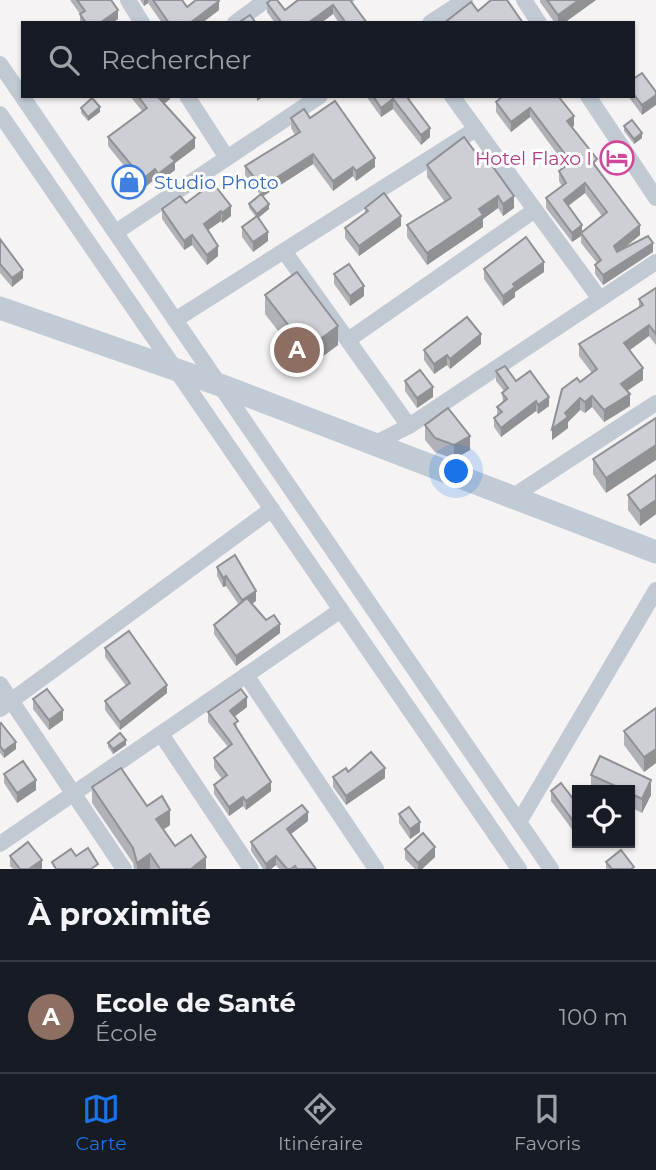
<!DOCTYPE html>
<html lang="fr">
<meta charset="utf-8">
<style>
body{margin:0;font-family:Montserrat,sans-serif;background:#242831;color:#f1f3f6}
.controls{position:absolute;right:21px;bottom:21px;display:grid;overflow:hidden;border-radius:0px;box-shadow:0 2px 5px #0004}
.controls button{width:63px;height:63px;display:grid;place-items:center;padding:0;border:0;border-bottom:2px solid #363941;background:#171b24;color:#f1f3f6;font:35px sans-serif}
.you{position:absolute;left:457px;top:472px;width:24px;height:24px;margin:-18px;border:5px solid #fff;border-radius:50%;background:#1a73e8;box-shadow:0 0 0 10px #1a73e833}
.badge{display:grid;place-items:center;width:46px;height:46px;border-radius:50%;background:#1a73e8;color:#fff;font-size:23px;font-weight:700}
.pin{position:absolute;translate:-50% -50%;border:4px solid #fff;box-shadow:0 2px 7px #0006}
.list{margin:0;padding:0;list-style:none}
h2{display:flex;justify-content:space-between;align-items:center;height:91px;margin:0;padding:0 28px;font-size:30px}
h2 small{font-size:23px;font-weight:400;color:#9ea1a6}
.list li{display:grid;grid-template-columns:46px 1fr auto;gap:21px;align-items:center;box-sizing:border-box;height:112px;padding:0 28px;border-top:2px solid #363941}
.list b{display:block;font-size:26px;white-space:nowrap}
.list p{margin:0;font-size:23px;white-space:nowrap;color:#9ea1a6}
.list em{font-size:23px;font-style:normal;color:#9ea1a6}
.icon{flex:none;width:38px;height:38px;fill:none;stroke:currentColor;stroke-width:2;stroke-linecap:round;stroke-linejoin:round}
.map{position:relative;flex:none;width:656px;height:869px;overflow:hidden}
.search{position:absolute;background:#171b24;box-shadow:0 2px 5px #0004;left:21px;right:21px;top:21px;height:77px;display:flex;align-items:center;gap:18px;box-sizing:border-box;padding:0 24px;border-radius:0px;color:#9ea1a6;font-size:26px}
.sheet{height:203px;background:#171b24}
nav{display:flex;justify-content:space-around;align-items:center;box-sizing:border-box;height:98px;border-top:2px solid #363941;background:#171b24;font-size:19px;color:#9ea1a6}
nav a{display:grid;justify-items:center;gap:4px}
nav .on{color:#1a73e8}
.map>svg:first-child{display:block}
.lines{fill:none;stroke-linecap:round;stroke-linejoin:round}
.street{stroke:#c1cad2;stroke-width:16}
.secondary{stroke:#c1cbd6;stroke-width:23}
.wall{fill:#b0b2b7;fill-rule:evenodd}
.shaded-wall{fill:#909195}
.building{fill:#cdcfd5;stroke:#909195;stroke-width:2}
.labels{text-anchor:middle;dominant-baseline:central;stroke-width:6;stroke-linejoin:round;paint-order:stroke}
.hotel-label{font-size:19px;fill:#b23c85;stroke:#fff;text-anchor:end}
.shop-label{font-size:19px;fill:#366cbe;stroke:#fff;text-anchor:start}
</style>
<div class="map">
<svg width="656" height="869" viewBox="0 0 656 869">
<rect width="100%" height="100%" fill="#f5f3f3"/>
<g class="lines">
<!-- street -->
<g class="street">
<path d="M128 0 142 23"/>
<path d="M524 0 539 23"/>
<path d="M235 23 266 0"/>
<path d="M430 23 465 0"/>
<path d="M0 64 551 869"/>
<path d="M187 96 227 158"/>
<path d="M452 96 600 299"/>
<path d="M588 96 656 198"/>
<path d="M0 114 519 869"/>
<path d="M116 232 320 96"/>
<path d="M284 251 409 426"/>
<path d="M175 320 476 129"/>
<path d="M348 340 535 210"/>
<path d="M374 444 409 426 656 262"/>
<path d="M512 497 656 403"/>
<path d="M246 675 376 869"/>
<path d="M0 684 124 869"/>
<path d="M0 709 272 509"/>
<path d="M161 734 251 869"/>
<path d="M519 822 656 590"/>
<path d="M0 844 341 610"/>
</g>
<!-- secondary -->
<path class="secondary" d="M0 308 220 385 656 552"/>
</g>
<!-- wall -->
<g class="wall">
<path d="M70 0H111L118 19 112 23H80V14Z"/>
<path d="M140 0H182L187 7 219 10 202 23H162L148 3 144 6Z"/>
<path d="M298 0H355L352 2 367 23H339L333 14 321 23H275L267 12V3L285 10Z"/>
<path d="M540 0H596L564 23H555L540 2Z"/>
<path d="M633 79 656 92 642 115 628 96H633Z"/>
<path d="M130 96H170V99L164 104 195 148 175 163V170L158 183 155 179 143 189 108 146V137L142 111Z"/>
<path d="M366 96H413L408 100 430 137 421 145 393 109 381 117Z"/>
<path d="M503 96 574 126 572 127 640 235 623 249 653 252 603 285 595 274V265L597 263 581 243V236L572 242 546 208V198L562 186 559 181V171L566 166 530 117 511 132 496 112V102ZM585 193 602 216 582 232 568 206Z"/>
<path d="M81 108 100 112 88 121 81 113Z"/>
<path d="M291 118H310L375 167 356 181 353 176 333 191 313 164 262 196 269 209 258 218 268 241 253 252 242 237V227L256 217 249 208V204L260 194 245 175V166L295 135 291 128Z"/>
<path d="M624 126 642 138 634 144 624 131Z"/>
<path d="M464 137 514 208 503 216 498 208 483 219V227L427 265 407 237V225L445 202 427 177V165Z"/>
<path d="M213 183 231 216 222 223 221 221 208 230 218 256 207 265 192 245 184 250 162 219V209L186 203Z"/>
<path d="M365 208 401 226 359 256 345 238V228L365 214Z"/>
<path d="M0 239 23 278 12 287 0 273Z"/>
<path d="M484 269 544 272 515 292V297L503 306 484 279Z"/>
<path d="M334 274 364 296 350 306 334 284Z"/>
<path d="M656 288V345L649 336 630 350 643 380 627 391 630 406 604 422 592 407 585 413 580 410 568 422V428L552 440 580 382 592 373 579 356V344L639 307V299Z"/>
<path d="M265 295 338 345 307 368 265 314Z"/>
<path d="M481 344 450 369 447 365 434 374 424 360V350Z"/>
<path d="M496 371 516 381 549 406 538 414 536 411 501 437 494 427V418L497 415V407L503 403 502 393 504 391 496 381Z"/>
<path d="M405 381 433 397 417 408 405 391Z"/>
<path d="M656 418 606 493 593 474V459Z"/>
<path d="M425 425 470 450 454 459 435 452 425 440Z"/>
<path d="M656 475V514L640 526 628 510V495Z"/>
<path d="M217 567 256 601 252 604 266 620 280 633 236 666 214 634V625L239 605 226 586 223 587 217 576Z"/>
<path d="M105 648 167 693 120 730 105 710V701L126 686 105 657Z"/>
<path d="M33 699 63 720 49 730 33 709Z"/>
<path d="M247 707 234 717 238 730 271 791 246 810 243 806 229 816 214 794V785L222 779 214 768V758L228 747 208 722V712Z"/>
<path d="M656 708V763L644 772 624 745V731Z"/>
<path d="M0 724 16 749 4 758 0 753Z"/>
<path d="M108 743 126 745 113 754 108 747Z"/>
<path d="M348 772 385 778 346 805 333 787V777Z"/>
<path d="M4 774 36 790 17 803 4 783Z"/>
<path d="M591 775 651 795 642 813 630 807V790H594L591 789Z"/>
<path d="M92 787 147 806 170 825 163 830 175 846 206 869H134L133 863 92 803Z"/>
<path d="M551 791 577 804V836L551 801Z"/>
<path d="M399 814 420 832 410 839 399 823Z"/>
<path d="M308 821 291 834 316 869H279L276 865 271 869H263L251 851V842Z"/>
<path d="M405 849 435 857 422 869H415L405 859Z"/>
<path d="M10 856 42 869H13L10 866Z"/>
<path d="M606 862 634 869H606Z"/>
</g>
<!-- shaded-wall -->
<g class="shaded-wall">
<path d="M144 0H148V3L144 6Z"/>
<path d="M579 0H596L564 23H558V15Z"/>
<path d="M219 1V10L202 23H190Z"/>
<path d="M333 5V14L321 23H308Z"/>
<path d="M118 10V19L112 23H100Z"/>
<path d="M656 95V105L642 115V105Z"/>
<path d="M161 96H170V99L159 108V98Z"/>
<path d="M257 96H264L257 101Z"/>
<path d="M393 99V109L381 117V108Z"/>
<path d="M100 107V112L88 121V117Z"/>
<path d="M530 108V117L511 132V122Z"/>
<path d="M574 116V126L567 130V121Z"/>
<path d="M430 128V137L421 145V135Z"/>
<path d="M642 133V138L634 144V139Z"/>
<path d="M195 138V148L175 163V170L158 183V174L171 157Z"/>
<path d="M313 154V164L262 197V187Z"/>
<path d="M375 158V167L356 181V171Z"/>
<path d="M353 167V176L333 191V181Z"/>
<path d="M155 169V179L143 189V179Z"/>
<path d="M585 183V193L564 209V200Z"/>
<path d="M498 196V208L483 219V227L427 265V253L479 209Z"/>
<path d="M514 196V208L503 216V204Z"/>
<path d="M269 204V209L257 219V214Z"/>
<path d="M231 206V216L222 223V213Z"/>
<path d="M221 211V221L204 233V224Z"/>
<path d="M401 216V226L359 256V246Z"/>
<path d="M582 225V234L581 233V236L572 242V233Z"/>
<path d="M640 225V235L614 256V246Z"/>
<path d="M268 232V241L253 252V242Z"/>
<path d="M192 235V245L184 250V241Z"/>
<path d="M653 243V252L603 285V275Z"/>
<path d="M218 246V256L207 265V255Z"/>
<path d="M544 262V272L515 292V297L503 306V296L513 284Z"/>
<path d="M23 270V278L12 287V278Z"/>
<path d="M364 286V296L350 306V296Z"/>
<path d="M649 325V336L624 354V343Z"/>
<path d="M338 326V345L307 368V349Z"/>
<path d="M481 334V344L450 369V359Z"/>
<path d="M447 355V365L434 374V364Z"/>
<path d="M643 368V380L621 395V384Z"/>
<path d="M433 387V397L417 408V398Z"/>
<path d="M630 394V406L604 422V410Z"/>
<path d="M592 396V407L585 413V402Z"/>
<path d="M549 397V406L538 414V405Z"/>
<path d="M580 398V410L568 422V428L552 440V429L565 413Z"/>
<path d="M536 401V411L501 437V428Z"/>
<path d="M470 436V450L454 459V445Z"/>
<path d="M656 445V460L606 493V478Z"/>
<path d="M656 500V514L640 526V511Z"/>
<path d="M226 576V586L223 587V578Z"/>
<path d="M256 591V601L242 610V600Z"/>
<path d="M280 624V633L236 666V656Z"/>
<path d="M167 685V693L120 730V722Z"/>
<path d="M247 697V707L230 720V711Z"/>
<path d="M63 710V720L49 730V720Z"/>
<path d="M126 740V745L113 754V749Z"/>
<path d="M16 742V749L4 758V751Z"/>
<path d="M656 749V763L644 772V757Z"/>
<path d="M385 768V778L346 805V796Z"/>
<path d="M36 780V790L17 803V793Z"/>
<path d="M651 780V795L642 813V799Z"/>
<path d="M271 782V791L246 810V801Z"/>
<path d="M243 797V806L229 816V807Z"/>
<path d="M170 810V825L156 834V819Z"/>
<path d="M308 812V821L287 837V829Z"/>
<path d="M420 822V832L410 839V829Z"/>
<path d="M435 847V857L422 869H418V863Z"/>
<path d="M150 854V869H137V863Z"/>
<path d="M276 856V865L271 869H266V864Z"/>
<path d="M206 857V869H191Z"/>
<path d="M42 860V869H29Z"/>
</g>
<!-- building -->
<g class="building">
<path d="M77 0H111L118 10 100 23H86L80 14 85 11Z"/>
<path d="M153 0H182L187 7 196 0H218L219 1 190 23H169Z"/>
<path d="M271 0H277L285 10 298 0H350L367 23H346L333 5 308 23H282L267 3Z"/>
<path d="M491 0H507L523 23H444L471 2 478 11Z"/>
<path d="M547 0H579L558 15Z"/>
<path d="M250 15 256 23H238Z"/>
<path d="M642 73 656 92V95L642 105 633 93V79Z"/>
<path d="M138 96H161L159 98 195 138 171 157 175 161 158 174 155 169 143 179 108 137 147 108Z"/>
<path d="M373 96H406L430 128 421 135 393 99 381 108Z"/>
<path d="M503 96H558L574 116 567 121 597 159 593 163 640 225 614 246 617 252 648 236 653 243 603 275 595 265 601 260 581 233 607 212 585 183 564 200 582 225 572 233 546 198 566 183 559 171 571 162 530 108 511 122 496 102Z"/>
<path d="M92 98 100 107 88 117 81 108Z"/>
<path d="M335 101 375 158 356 171 353 167 333 181 313 154 262 187 245 166 300 132 291 118 304 109 310 118Z"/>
<path d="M632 120 642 133 634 139 624 126Z"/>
<path d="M464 137 479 157 483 153 514 196 503 204 498 196 479 209 483 215 427 253 407 225 451 198 427 165Z"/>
<path d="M213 183 231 206 222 213 221 211 204 224 218 246 207 255 192 235 184 241 162 209 180 196 186 203Z"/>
<path d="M384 193 401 216 359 246 345 228 368 211 365 208Z"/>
<path d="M261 194 269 204 257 214 249 204Z"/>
<path d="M257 216 268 232 253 242 242 227Z"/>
<path d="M526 237 544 262 513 284 515 287 503 296 484 269Z"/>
<path d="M0 239 23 270 12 278 0 264Z"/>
<path d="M349 264 364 286 350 296 334 274Z"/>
<path d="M297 272 338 326 307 349 265 295Z"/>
<path d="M656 288V334L649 325 624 343 643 368 621 384 630 394 604 410 592 396 585 402 580 398 565 413 568 417 552 429 562 389 577 378 580 382 597 369 579 344 643 305 639 299Z"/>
<path d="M467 317 481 334 450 359 447 355 434 364 424 350Z"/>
<path d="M505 366 516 381 530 371 549 397 538 405 536 401 501 428 494 418 502 412 497 407 507 399 502 393 508 388 496 371Z"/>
<path d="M420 370 433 387 417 398 405 381Z"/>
<path d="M448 408 470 436 454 445 435 438 425 425Z"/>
<path d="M656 418V445L606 478 593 459Z"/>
<path d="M656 475V500L640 511 628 495Z"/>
<path d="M235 555 256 591 242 600 226 576 223 578 217 567Z"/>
<path d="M247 598 266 620 274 615 280 624 236 656 214 625Z"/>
<path d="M129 631 167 685 120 722 105 701 130 683 105 648Z"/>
<path d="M47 689 63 710 49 720 33 699Z"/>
<path d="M241 689 247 697 230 711 238 721 234 724 271 782 246 801 243 797 229 807 214 785 227 775 214 758 232 744 208 712Z"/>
<path d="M656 708V749L644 757 624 731Z"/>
<path d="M1 723 16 742 4 751 0 746V724Z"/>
<path d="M120 733 126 740 113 749 108 743Z"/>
<path d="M371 752 385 768 346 796 333 777 346 768 348 772Z"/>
<path d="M600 756 651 780 642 799 630 793V790H624L591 775Z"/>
<path d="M23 761 36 780 17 793 4 774Z"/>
<path d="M121 768 147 806 162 796 170 810 156 819 175 846 191 835 206 857 191 869H160L150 854 137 863 133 848 92 787Z"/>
<path d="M561 783 577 804V826L551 791Z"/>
<path d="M302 805 308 812 287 829 316 869H297L295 866 291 869H287L276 856 266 864 251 842Z"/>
<path d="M409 807 420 822 410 829 399 814Z"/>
<path d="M423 833 435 847 418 863 405 849Z"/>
<path d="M28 842 42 860 29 869H20L10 856Z"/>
<path d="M88 848 98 864 91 869H56L52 862 71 849 76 856Z"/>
<path d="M621 850 634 867 631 869H612L606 862Z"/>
</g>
<!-- icons -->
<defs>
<symbol id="hotel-ring" viewBox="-11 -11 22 22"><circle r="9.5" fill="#fff" stroke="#d1479c" stroke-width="1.5"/><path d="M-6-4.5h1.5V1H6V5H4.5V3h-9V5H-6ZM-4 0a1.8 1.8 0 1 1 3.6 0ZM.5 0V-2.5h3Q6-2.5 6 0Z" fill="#d1479c"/></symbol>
<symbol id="shop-ring" viewBox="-11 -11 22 22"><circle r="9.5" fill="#fff" stroke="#3f7fe0" stroke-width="1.5"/><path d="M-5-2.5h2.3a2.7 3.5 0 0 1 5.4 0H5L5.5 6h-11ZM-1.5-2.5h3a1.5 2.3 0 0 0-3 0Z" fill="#3f7fe0"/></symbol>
</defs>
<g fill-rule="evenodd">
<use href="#hotel-ring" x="598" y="139" width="38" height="38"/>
<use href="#shop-ring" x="110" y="163" width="38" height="38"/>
</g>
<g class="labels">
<!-- hotel labels -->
<g class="hotel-label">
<text x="592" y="158">Hotel Flaxo I</text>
</g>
<!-- shop labels -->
<g class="shop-label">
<text x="154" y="182">Studio Photo</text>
</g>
</g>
</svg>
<div class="controls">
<button><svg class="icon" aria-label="locate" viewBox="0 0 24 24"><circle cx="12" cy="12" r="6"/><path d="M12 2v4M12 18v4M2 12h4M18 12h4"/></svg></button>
</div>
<div class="you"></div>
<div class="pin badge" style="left:297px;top:350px;background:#8d6e63">A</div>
<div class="search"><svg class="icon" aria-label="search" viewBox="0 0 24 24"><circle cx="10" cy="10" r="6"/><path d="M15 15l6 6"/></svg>Rechercher</div>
</div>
<section class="sheet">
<h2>À proximité<small></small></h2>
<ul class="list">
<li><span class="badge" style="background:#8d6e63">A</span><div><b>Ecole de Santé</b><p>École</p></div><em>100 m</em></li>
</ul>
</section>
<nav>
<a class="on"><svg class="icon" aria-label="map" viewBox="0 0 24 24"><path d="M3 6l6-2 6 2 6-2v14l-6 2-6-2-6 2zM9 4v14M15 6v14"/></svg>Carte</a>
<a><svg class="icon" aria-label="directions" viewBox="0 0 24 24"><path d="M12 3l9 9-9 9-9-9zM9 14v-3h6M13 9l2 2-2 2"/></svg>Itinéraire</a>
<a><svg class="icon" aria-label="saved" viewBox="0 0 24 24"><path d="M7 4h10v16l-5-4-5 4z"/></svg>Favoris</a>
</nav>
